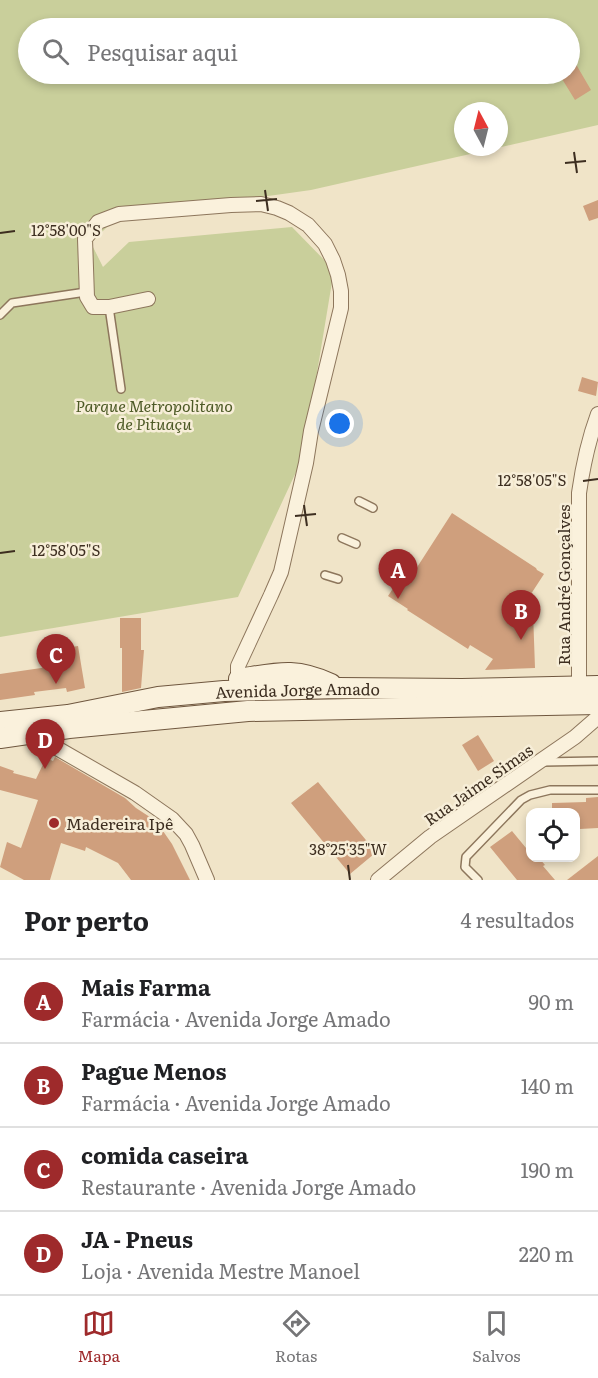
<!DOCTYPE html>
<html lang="pt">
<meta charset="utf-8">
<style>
body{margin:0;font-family:Literata,serif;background:#f6f6f6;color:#202124}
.controls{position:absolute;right:18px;bottom:18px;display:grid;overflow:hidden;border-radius:12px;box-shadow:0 3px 9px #0003}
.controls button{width:54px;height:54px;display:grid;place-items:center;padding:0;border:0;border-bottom:2px solid #e0e0e0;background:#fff;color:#202124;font:30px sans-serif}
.compass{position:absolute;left:454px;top:102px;width:54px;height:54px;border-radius:50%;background:#fff;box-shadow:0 3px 9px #0003;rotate:353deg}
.you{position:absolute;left:340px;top:424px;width:21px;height:21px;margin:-15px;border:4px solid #fff;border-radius:50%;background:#1a73e8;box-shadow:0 0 0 9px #1a73e833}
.badge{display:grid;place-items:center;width:39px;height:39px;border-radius:50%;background:#9e2a2b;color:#fff;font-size:20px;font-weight:700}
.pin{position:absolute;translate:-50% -50px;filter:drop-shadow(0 2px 3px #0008)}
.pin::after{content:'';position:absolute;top:32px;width:21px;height:18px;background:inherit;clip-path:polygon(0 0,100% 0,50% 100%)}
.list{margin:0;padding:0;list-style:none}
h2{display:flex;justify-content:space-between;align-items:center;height:78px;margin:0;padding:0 24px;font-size:26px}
h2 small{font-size:20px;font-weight:400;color:#757577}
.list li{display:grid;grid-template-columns:39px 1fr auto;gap:18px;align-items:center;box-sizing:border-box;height:84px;padding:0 24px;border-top:2px solid #e0e0e0}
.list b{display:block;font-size:22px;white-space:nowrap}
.list p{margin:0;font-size:20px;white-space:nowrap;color:#757577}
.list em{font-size:20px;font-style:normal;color:#757577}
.icon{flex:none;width:33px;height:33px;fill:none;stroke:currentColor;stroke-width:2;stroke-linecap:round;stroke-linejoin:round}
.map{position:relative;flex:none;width:598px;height:880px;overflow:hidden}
.search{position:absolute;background:#fff;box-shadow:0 3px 9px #0003;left:18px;right:18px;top:18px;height:66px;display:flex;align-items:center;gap:15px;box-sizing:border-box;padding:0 21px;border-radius:33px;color:#757577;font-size:22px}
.sheet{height:414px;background:#fff}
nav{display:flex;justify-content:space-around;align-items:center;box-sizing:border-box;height:84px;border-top:2px solid #e0e0e0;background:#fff;font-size:16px;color:#757577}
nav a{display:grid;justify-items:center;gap:3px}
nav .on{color:#9e2a2b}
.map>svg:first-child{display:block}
.green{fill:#c9cf9b;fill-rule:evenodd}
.building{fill:#cf9f7d}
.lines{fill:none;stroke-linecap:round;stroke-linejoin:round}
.service-casing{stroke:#8d765c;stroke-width:10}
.minor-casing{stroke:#8d765c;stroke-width:16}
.secondary-casing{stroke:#6f573f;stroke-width:22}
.service{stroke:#faf1dc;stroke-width:7}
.minor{stroke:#faf1dc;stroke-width:14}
.secondary{stroke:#faf1dc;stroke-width:20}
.ticks{fill:none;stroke:#3d2e20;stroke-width:2}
.poi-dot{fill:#9e2a2b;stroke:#f7eed8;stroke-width:2}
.labels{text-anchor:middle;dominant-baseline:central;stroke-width:5;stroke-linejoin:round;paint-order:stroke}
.park-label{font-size:16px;font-style:italic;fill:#4d5a26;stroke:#f7eed8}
.street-label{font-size:16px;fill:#3d2e20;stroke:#f7eed8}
.poi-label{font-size:16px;fill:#3d2e20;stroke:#f7eed8;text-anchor:start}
.ticks-label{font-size:15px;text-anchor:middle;fill:#3d2e20;stroke:#f7eed8;stroke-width:5;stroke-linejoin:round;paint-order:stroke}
</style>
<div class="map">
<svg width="598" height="880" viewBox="0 0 598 880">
<rect width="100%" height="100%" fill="#f0e4c8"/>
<!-- green -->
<path class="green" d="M0 0H598V125L311 190 117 217 91 243 103 267 129 242 292 227 334 270 303 457 238 597 0 637ZM28 28H570V74H28ZM463 111H499V147H463Z"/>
<!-- building -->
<g class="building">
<path d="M570 54 591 90 575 100 559 74H570Z"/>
<path d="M598 200V218L589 221 583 206Z"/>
<path d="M582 377 598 382 596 396 578 391Z"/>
<path d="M452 513 536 568 537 570 544 574 518 614 533 612 535 668 485 670 493 659 470 645 468 649 407 610 408 609 388 596 398 581 405 586Z"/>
<path d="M120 618H141V650H144L141 688 122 692V648H120Z"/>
<path d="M78 646 85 688 67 692 66 688 34 692 35 695 0 700V674L48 667 46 649 59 647V649Z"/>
<path d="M478 735 494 761 478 771 462 745Z"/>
<path d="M55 757 125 798 136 808 156 821 172 844 190 880H131L118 863 86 847 85 851 61 843 50 880H24L0 867 7 842 21 848 38 800 0 790V766L14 771 13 773 36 779 46 758 53 761Z"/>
<path d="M318 782 375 851 373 853 374 854 350 874 291 803Z"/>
<path d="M598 797V828L580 829 579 826H576V813H552V803L586 802V798Z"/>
<path d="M512 831 531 854V858H539L545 865 543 866 555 880H517L490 847Z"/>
<path d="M598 856V880H567Z"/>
</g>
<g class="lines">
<defs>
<g id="service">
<path d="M109 307 121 389"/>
<path d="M0 315 12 303 86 292"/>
<path d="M359 501 373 508"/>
<path d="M342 538 356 544"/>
<path d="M325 575 338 579"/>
<path d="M543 762 598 761"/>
<path d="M478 880 465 867 466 857 521 800 530 795 550 790H598"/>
</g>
<g id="minor">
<path d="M148 299 109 307H93L87 297 85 239 98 222 119 214 231 205 261 204 277 208 289 213 308 225 325 244 333 260 338 275 341 291V308L311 431 306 463 281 572 271 595 238 666V679"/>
<path d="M579 687V493C583 465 588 441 598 414"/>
<path d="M28 735 55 747 135 793 172 819 186 834 192 845 207 880"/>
<path d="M378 880 430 837 575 737 598 717"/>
</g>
<g id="secondary">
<path d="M239 679C277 673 295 667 331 684"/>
<path id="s1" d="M0 722 68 715 158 697 224 691 338 688 462 689 598 686"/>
<path d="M0 738 69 728 248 711 598 704"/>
</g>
</defs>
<!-- service casing -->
<use href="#service" class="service-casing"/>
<!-- minor casing -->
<use href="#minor" class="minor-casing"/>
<!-- secondary casing -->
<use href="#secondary" class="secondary-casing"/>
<!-- service -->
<use href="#service" class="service"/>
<!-- minor -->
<use href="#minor" class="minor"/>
<!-- secondary -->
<use href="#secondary" class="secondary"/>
</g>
<!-- ticks -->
<path class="ticks" d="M574 152 577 173M565 163 586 161M265 190 268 211M256 201 277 199M0 233 15 231M583 481 598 479M304 505 307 526M295 516 316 514M0 553 15 551M348 865 350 880"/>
<!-- markers -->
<circle class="poi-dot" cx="54" cy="823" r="6"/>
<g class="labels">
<!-- park labels -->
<g class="park-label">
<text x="154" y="405">Parque Metropolitano<tspan x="154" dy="18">de Pituaçu</tspan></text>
</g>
<!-- street labels -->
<g class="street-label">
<text transform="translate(563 585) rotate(-90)">Rua André Gonçalves</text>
<text stroke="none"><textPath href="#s1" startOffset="300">Avenida Jorge Amado</textPath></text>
<text transform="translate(478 784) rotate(-35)">Rua Jaime Simas</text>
</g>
<!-- poi labels -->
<g class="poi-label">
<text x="66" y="823">Madereira Ipê</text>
</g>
</g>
<g class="ticks-label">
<text x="66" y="236">12°58'00"S</text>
<text x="532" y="486">12°58'05"S</text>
<text x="66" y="556">12°58'05"S</text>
<text x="348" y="855">38°25'35"W</text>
</g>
</svg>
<div class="controls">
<button><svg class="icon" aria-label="locate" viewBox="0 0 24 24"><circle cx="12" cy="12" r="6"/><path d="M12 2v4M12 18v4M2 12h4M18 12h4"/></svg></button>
</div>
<svg class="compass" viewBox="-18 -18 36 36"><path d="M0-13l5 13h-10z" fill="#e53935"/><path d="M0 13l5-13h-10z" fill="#757577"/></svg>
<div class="you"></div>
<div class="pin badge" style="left:398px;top:599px">A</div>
<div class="pin badge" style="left:521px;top:640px">B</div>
<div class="pin badge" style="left:56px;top:684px">C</div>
<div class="pin badge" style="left:45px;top:769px">D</div>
<div class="search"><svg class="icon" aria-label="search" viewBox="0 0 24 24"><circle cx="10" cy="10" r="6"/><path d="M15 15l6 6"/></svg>Pesquisar aqui</div>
</div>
<section class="sheet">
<h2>Por perto<small>4 resultados</small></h2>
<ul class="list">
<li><span class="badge">A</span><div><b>Mais Farma</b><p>Farmácia · Avenida Jorge Amado</p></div><em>90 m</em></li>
<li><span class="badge">B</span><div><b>Pague Menos</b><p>Farmácia · Avenida Jorge Amado</p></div><em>140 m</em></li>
<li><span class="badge">C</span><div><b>comida caseira</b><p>Restaurante · Avenida Jorge Amado</p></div><em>190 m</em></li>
<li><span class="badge">D</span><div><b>JA - Pneus</b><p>Loja · Avenida Mestre Manoel</p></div><em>220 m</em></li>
</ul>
</section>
<nav>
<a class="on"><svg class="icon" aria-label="map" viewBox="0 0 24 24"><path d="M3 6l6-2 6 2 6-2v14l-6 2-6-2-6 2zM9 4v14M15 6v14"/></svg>Mapa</a>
<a><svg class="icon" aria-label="directions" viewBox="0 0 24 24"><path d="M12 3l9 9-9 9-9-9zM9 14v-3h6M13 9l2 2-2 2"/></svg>Rotas</a>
<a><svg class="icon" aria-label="saved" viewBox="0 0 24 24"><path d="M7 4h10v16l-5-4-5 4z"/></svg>Salvos</a>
</nav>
